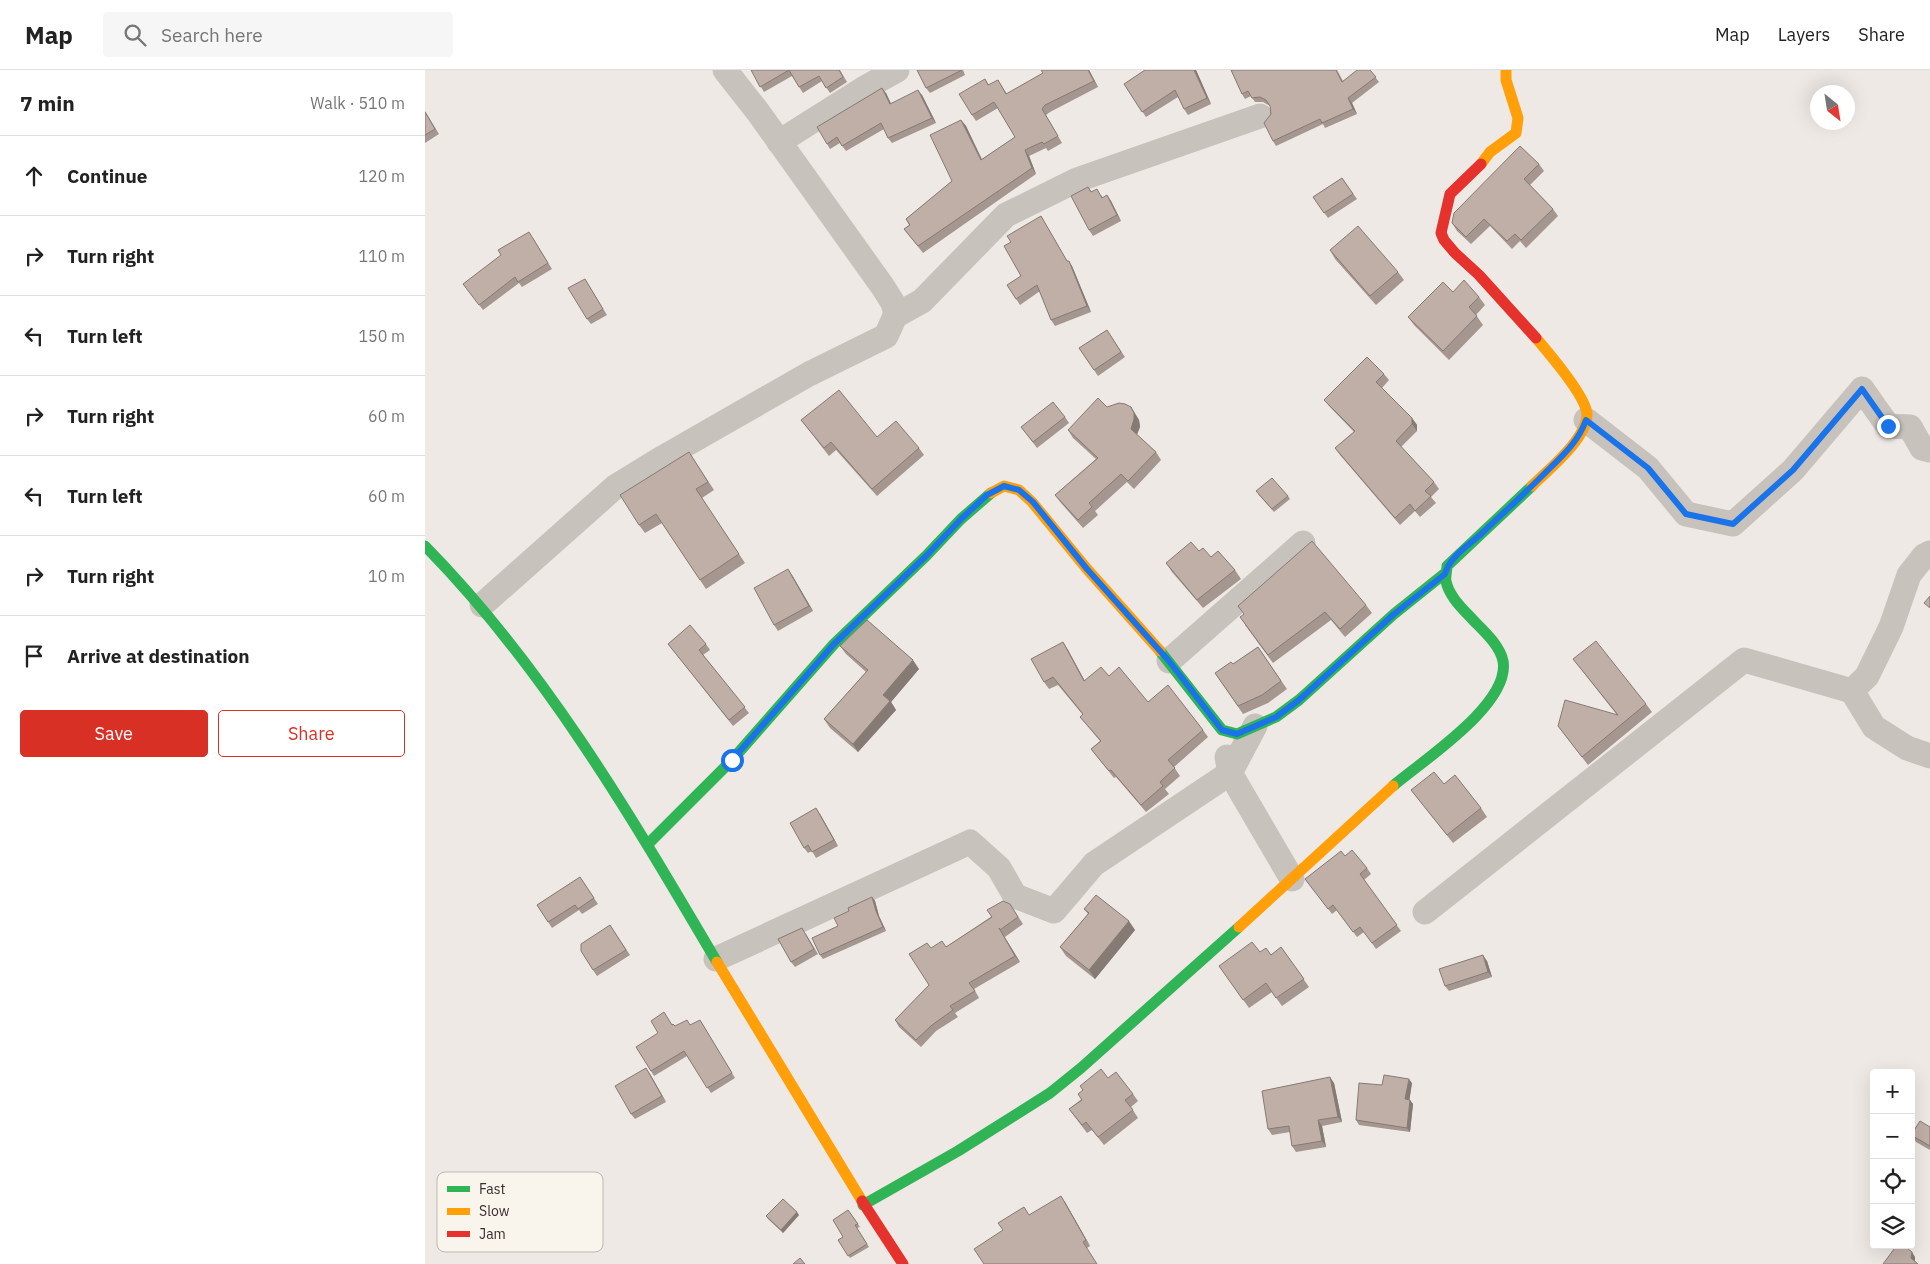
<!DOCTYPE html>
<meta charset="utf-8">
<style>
body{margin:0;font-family:"IBM Plex Sans",sans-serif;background:#f6f6f6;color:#222}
.controls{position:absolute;right:15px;bottom:15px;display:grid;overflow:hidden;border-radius:5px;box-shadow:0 5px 20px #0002}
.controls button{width:45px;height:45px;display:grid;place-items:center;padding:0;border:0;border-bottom:1px solid #e0e0e0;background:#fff;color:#222;font:25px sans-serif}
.compass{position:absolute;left:1385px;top:15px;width:45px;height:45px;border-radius:50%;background:#fff;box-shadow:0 5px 20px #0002;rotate:150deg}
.stop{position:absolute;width:15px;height:15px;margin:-11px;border:4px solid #1a73e8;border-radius:50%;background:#fff}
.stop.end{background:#1a73e8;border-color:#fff;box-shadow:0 1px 5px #0008}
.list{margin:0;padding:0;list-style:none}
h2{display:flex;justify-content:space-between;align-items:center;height:65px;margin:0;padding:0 20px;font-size:21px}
h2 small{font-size:16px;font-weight:400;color:#767676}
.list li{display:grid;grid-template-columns:32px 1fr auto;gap:15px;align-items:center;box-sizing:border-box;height:80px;padding:0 20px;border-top:1px solid #e0e0e0}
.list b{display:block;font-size:19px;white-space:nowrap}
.list em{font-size:16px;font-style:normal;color:#767676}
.actions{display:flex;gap:10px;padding:15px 20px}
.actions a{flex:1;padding:11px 0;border:1px solid #d93025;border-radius:5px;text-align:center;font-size:18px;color:#d93025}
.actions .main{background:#d93025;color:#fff}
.icon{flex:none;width:28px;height:28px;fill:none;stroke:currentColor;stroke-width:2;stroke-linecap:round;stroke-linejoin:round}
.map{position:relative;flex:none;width:1505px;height:1194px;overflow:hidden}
header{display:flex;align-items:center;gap:30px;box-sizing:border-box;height:70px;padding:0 25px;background:#fff;border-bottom:1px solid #e0e0e0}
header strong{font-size:24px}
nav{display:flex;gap:28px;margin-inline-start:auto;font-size:18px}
.search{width:350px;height:45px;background:#f6f6f6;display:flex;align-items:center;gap:12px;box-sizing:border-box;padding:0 18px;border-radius:5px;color:#767676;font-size:19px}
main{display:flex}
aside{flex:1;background:#fff}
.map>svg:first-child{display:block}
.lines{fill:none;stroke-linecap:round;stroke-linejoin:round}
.street{stroke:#c7c2bc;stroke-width:25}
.fast{stroke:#30b455;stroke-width:11}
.slow{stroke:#ff9f0a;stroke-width:11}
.jam{stroke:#e5322d;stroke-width:11}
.wall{fill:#a59690}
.shaded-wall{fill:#867a75}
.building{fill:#c0afa7;stroke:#867a75}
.route{stroke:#1a73e8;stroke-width:6}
.key{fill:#f9f4ec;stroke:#bfb9b2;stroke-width:1}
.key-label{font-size:14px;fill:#382f2b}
</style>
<header>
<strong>Map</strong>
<div class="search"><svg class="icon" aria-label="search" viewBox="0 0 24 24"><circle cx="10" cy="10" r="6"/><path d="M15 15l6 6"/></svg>Search here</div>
<nav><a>Map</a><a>Layers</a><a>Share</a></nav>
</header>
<main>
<aside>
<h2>7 min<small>Walk · 510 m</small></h2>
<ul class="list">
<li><svg class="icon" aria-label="ahead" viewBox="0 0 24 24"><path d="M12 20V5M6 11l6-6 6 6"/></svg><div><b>Continue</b></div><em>120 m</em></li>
<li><svg class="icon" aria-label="right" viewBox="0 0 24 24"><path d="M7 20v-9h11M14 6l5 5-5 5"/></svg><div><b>Turn right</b></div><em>110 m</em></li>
<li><svg class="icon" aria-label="left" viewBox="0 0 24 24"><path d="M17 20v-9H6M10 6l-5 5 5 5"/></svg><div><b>Turn left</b></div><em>150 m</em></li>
<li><svg class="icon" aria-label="right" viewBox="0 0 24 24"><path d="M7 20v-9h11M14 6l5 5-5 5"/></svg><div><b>Turn right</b></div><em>60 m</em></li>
<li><svg class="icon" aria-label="left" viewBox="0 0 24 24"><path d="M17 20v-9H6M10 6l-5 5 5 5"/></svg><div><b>Turn left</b></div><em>60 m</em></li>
<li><svg class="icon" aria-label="right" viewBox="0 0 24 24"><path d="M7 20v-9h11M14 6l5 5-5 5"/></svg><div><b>Turn right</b></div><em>10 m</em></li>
<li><svg class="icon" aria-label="arrive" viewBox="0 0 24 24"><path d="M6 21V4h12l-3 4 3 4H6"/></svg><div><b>Arrive at destination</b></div></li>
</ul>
<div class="actions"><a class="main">Save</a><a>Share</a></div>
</aside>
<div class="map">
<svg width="1505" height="1194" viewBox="0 0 1505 1194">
<rect width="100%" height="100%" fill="#eee9e4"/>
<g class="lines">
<!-- street -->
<g class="street">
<path d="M354 72 438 19 472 0"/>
<path d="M470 246 497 231 581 145 652 110 835 46"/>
<path d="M1161 350 1223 398 1261 444 1308 454 1368 400 1437 319 1463 356 1485 357 1497 378 1505 380"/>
<path d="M1505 483 1499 486 1484 505 1466 557 1442 606 1427 621 1449 657 1482 678 1505 686"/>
<path d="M57 535 190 417 239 387 384 304 461 266 471 244 468 233 458 217 333 42 300 0"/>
<path d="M744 591 878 473"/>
<path d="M802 687 805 703 867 809"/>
<path d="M1000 842 1319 590 1427 621"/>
<path d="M291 889 545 772 574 798 590 826 629 841 669 794 805 703 830 656"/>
</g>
<!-- fast -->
<g class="fast">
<path d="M0 476C119 597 206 746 292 892"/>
<path d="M735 581 797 660 812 664 851 647 874 630 969 544 1019 504"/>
<path d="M968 716C997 691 1086 634 1078 591 1075 576 1060 562 1049 551 1039 540 1024 527 1021 511 1020 507 1022 501 1022 496L1107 416"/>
<path d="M223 774 307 690 409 574 501 486 536 449 566 423"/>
<path d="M438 1135 533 1081 625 1023 656 998 814 857"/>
</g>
<!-- slow -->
<g class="slow">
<path d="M1056 94 1065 82 1091 63 1093 48 1081 10V0"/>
<path d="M1107 416C1124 399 1162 369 1162 344 1161 326 1123 282 1111 268"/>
<path d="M566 423 579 416 594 420 607 432 662 499 735 581"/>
<path d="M814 857 968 716"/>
<path d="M292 892 437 1131"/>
</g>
<!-- jam -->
<g class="jam">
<path d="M1056 94 1025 124 1016 163 1019 170 1030 183 1054 205 1111 268"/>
<path d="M437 1131 478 1194"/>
</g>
</g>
<!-- wall -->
<g class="wall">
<path d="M326 0H415L422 12 405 23 397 11 378 23 367 6 339 22Z"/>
<path d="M492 0H538L540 5 505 23 501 18Z"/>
<path d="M616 0H664L673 17 625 42 621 45 637 73 623 81 621 78 604 86 611 104 498 183 479 159 484 155 481 149 527 111 536 50 541 56 557 89 590 67 573 38 551 51 547 45 560 9 564 15 573 10 582 24 618 3Z"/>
<path d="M720 0H771L786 34 763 45 759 39 753 27 721 47 699 14Z"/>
<path d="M806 0H912L918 11 945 0 954 12 927 33 932 44 900 58 898 54 851 76 848 71 845 36 838 32H830L826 26 820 29 817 24Z"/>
<path d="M461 23 466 34 497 25 511 53 467 73 463 68 459 59 421 81 415 73 405 79 402 74Z"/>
<path d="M0 41 14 64 0 73Z"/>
<path d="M1114 94 1119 101 1105 115 1128 139 1133 146 1101 178 1095 171 1087 179 1065 156 1046 174 1032 161 1027 153Z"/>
<path d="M917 108 932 129 903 148 888 127Z"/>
<path d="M663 117 667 122 676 125 678 128 682 125 686 131 696 151 668 166 664 160Z"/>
<path d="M616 146 642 191 647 196 666 242 630 256 626 250 615 221 595 235 582 215 596 206 586 172Z"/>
<path d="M108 168 127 199 97 217 94 213 58 240 38 214Z"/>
<path d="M905 180 973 202 979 210 951 235 910 189Z"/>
<path d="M160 209 182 245 166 254 162 249Z"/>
<path d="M1028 222 1054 227 1060 235 1051 245 1058 255 1024 290 989 255 983 247Z"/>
<path d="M682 260 700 287 673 306 654 278Z"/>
<path d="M959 304 964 310 957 318 987 348 992 355V361L976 377 1009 412 1014 419 1006 427 1011 433 995 447 990 441 975 455 915 385 910 378 929 362 904 336 899 330Z"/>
<path d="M682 337H706L714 350 715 357 712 365 731 382 736 390 709 419 702 412 670 441 673 445 658 458 636 433 630 425 671 389 648 368 643 360Z"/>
<path d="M640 347 644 353 612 378 596 357Z"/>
<path d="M376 350 494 378 499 385 452 426 411 380 404 386Z"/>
<path d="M264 382 289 420 277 428 320 493 281 519 237 453 220 463 214 455Z"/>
<path d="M833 424 863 426 865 429 849 442Z"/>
<path d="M774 481 786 487 810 500 816 509 778 538 747 502 741 493Z"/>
<path d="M367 505 388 541 353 561 349 555Z"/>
<path d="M941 535 947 543 920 567 906 550 848 593 820 555 819 544 813 536Z"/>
<path d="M638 572 643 580 660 611 684 606 723 632 778 660 783 667 749 697 755 706 740 719 744 724 721 742 691 707 689 708 666 679 675 671 655 647 658 645 633 615 624 619 619 612Z"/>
<path d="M243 574H281L285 580 278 585 324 643 308 656Z"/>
<path d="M415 576 494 599 466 632 471 640 433 682 405 658 399 649 441 602 421 584Z"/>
<path d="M833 577 862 619 843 633 818 644 790 603 808 594Z"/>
<path d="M1148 589 1221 634 1227 642 1163 695 1133 656 1192 645Z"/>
<path d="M1019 714 1056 738 1062 747 1028 773 986 720Z"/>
<path d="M395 744 413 776 391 788 387 781 383 783 379 778Z"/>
<path d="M920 786 942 798 946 804 939 810 976 861 951 879 939 862 932 867 912 840 907 844 880 809Z"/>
<path d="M155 807 173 834 157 844 154 840 127 858 112 835Z"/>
<path d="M447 827 450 831 454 846 461 861 398 889 395 885 413 856 424 841Z"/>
<path d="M585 834 598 854 580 867 579 866 595 892 549 919 554 928 530 943 533 947 511 961 496 977 474 957 470 950 504 915 506 878 521 877Z"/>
<path d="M659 839 710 860 670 909 641 886 635 877 663 844Z"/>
<path d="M185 855 205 885 172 906 168 900Z"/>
<path d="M381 864 393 884 370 897 366 892Z"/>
<path d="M856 877 884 917 857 936 847 922 824 938 794 896 835 882 846 885Z"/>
<path d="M1062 891 1067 907 1024 921 1020 916Z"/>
<path d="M247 955 250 956 265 955H278L310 1008 286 1023 262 986 229 1006 226 1001Z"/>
<path d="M225 1004 241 1032 210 1049 206 1044Z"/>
<path d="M683 1008 708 1024 713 1031 706 1037 713 1048 679 1075 667 1060 662 1063 644 1039Z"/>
<path d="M909 1013 917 1052 897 1056 901 1077 871 1082 867 1076 865 1062 847 1065 843 1059Z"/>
<path d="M987 1013 984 1030 988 1034 985 1062 934 1055 931 1050 957 1015Z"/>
<path d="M1505 1057V1080L1491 1072 1486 1065Z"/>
<path d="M640 1132 665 1176 662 1178 604 1145Z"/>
<path d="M423 1140 435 1157 432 1158 444 1177 425 1188 413 1170 418 1167Z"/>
<path d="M374 1145 358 1163 343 1149 341 1146Z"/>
</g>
<!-- shaded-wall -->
<g class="shaded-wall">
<path d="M663 0H664L673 17 669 11Z"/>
<path d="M769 0H771L786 34 782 28Z"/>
<path d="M457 18 461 23 469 40 465 34Z"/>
<path d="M493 20 497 25 511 53 507 48Z"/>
<path d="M923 28 927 33 932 44 928 39Z"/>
<path d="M536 50 541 56 560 97 556 90Z"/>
<path d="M600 80 604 86 611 104 607 98Z"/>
<path d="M682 125 686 131 696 151 692 145Z"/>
<path d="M616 146 619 152 645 197 642 191Z"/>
<path d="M644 191 647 196 666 242 662 236Z"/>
<path d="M706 337 714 350 715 357 711 366 706 359Z"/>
<path d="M987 348 992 355V361L987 354Z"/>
<path d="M363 499 367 505 388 541 384 536Z"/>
<path d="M638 572 643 580 664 619 659 611Z"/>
<path d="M488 590 494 599 466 632 471 640 433 682 428 674 458 625Z"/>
<path d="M391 738 395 744 413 776 409 770Z"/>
<path d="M447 827 450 831 454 846 461 861 458 857 451 841Z"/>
<path d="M704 851 710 860 670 909 664 900Z"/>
<path d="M574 858 579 866 595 892 590 886Z"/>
<path d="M1058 885 1062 891 1067 907 1063 902Z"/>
<path d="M221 998 225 1004 241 1032 237 1026Z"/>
<path d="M905 1007 909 1013 917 1052 913 1047Z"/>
<path d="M984 1009 987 1013 984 1033 980 1029Z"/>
<path d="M985 1030 988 1034 985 1062 982 1058Z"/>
<path d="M893 1050 897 1056 901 1077 897 1071Z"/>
<path d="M636 1126 640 1132 665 1176 661 1170Z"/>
<path d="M372 1142 374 1145 358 1163 356 1160Z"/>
<path d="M1487 1182 1490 1187V1193L1486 1188Z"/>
</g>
<!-- building -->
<g class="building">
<path d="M326 0H414L418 7 401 18 394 6 374 17 364 0 335 17Z"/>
<path d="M492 0H537L501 18Z"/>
<path d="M616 0H663L669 11 620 35 617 39 633 66 619 74 617 72 600 80 607 98 493 176 479 159 485 155 481 149 527 111 505 65 536 50 556 90 590 67 569 32 547 45 534 24 560 9 563 15 573 10 581 24 618 3Z"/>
<path d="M720 0H769L782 28 759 39 750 20 717 42 699 14Z"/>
<path d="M806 0H911L917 12 932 0H945L951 7 923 28 928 39 897 53 895 49 848 71 839 53 846 44 845 36 841 30 835 27 827 28 823 21 817 24Z"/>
<path d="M457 18 465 34 493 20 507 48 463 68 456 53 417 76 412 67 402 74 392 57Z"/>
<path d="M0 42 10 59 0 65Z"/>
<path d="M1095 76 1114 94 1099 109 1128 139 1096 170 1090 164 1082 171 1059 149 1041 167 1027 153 1029 143Z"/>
<path d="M917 108 928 124 899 143 888 127Z"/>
<path d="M663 117 666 122 672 119 677 128 682 125 692 145 664 160 646 126Z"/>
<path d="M616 146 642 191H644L662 236 626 250 612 215 591 229 582 215 596 206 579 176 586 172 582 166Z"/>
<path d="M933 156 973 202 945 226 905 180Z"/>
<path d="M104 162 123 193 93 212 90 207 54 235 38 214 76 185 73 180Z"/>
<path d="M160 209 178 239 162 249 143 218Z"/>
<path d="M1039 210 1054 227 1044 237 1052 246 1018 281 983 247 1018 212 1028 222Z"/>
<path d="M682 260 696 282 669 300 654 278Z"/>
<path d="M942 287 959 304 951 312 987 348V354L971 371 1009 412 1000 421 1006 426 990 441 985 434 970 448 910 378 930 361 899 330Z"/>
<path d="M414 320 452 367 471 351 494 378 447 419 406 372 399 378 376 350Z"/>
<path d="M673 328 682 337 694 333 700 334 706 337 709 343V349L706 359 731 382 703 411 696 404 664 433 667 437 653 450 630 425 673 388 643 360Z"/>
<path d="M628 332 640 347 608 372 596 357Z"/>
<path d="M264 382 283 412 271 419 314 484 275 510 231 444 214 455 195 425Z"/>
<path d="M847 408 863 426 847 439 831 421Z"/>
<path d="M887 471 941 535 915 559 900 542 843 585 815 547 819 544 813 536Z"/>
<path d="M766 472 774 481 778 478 786 487 793 481 810 500 772 530 741 493Z"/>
<path d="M363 499 384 536 349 555 329 518Z"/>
<path d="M1505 526V538L1499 533Z"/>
<path d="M442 550 488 590 458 625 465 631 428 674 399 649 443 600 415 576Z"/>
<path d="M265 555 281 574 274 580 320 637 304 650 243 574Z"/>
<path d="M1171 571 1221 634 1157 687 1133 656 1140 630 1193 645 1148 589Z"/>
<path d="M638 572 659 611 676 597 684 606 694 597 723 632 743 615 778 660 743 690 750 698 735 712 738 716 716 735 686 700 684 701 666 679 676 671 655 647 658 644 628 607 619 612 606 589Z"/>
<path d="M833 577 856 611 837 625 813 636 790 603 806 592 808 594Z"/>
<path d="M1009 702 1019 714 1030 705 1056 738 1022 765 986 720Z"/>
<path d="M391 738 409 770 387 782 383 775 379 778 365 753Z"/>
<path d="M927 780 942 798 935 804 972 855 947 873 935 857 928 862 908 835 903 839 880 809 916 781 920 786Z"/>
<path d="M155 807 169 828 153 839 150 835 123 852 112 835Z"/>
<path d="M671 825 704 851 664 900 635 877 664 843 659 839Z"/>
<path d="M447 827 451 841 458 857 395 885 387 868 413 856 409 848 424 841 423 838Z"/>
<path d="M578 831 585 834 593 847 575 860 574 858 590 886 544 913 550 921 525 936 528 940 507 955 491 970 470 950 504 915 484 884 502 873 506 878 517 871 521 877 567 847 562 840Z"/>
<path d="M185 855 201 880 168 900 156 881V874Z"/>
<path d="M377 858 389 879 366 892 353 869Z"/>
<path d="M827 872 835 882 841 878 846 885 856 877 879 909 851 928 841 913 818 930 794 896Z"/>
<path d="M1058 885 1063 902 1020 916 1014 899Z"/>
<path d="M239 942 247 955 248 954 250 956 262 950 265 955 275 950 307 1003 282 1018 259 981 226 1001 211 977 233 963 226 951Z"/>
<path d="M221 998 237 1026 206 1044 190 1016Z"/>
<path d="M676 999 683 1008 691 1002 708 1024 700 1030 708 1040 673 1067 661 1052 657 1055 644 1039 657 1030 653 1024 658 1020 655 1016Z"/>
<path d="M959 1005 984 1009 980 1029 985 1030 982 1058 931 1050 934 1013 957 1015Z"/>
<path d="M905 1007 913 1047 893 1050 897 1071 867 1076 864 1056 843 1059 837 1021Z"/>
<path d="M1495 1051 1505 1057V1076L1486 1065Z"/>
<path d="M636 1126 661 1170 658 1172 672 1194H559L549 1179 578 1160 573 1153 599 1137 604 1145Z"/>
<path d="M358 1129 372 1142 356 1160 341 1146Z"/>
<path d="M423 1140 433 1154 430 1155 442 1174 423 1186 413 1170 418 1167 408 1150Z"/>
<path d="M1472 1175H1478L1487 1182 1486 1188 1493 1194H1458Z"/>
<path d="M375 1188 380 1194H368Z"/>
</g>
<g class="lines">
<!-- route -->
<path class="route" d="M307 690 409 574 501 486 536 449 562 425 579 416 594 420 608 432 662 499 744 591 797 660 812 664 851 647 874 630 969 544 1020 504C1024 488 1042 476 1055 465 1076 445 1098 425 1119 404 1135 388 1153 373 1161 350L1223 398 1261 444 1308 454 1368 400 1437 319 1463 356"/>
</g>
<!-- legend -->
<rect x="12" y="1102" width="166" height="80" rx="8" class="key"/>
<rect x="22" y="1116" width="23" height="6" fill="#30b455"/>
<rect x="22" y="1138" width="23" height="7" fill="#ff9f0a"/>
<rect x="22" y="1161" width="23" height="6" fill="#e5322d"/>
<g class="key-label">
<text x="54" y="1124">Fast</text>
<text x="54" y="1146">Slow</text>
<text x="54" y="1169">Jam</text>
</g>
</svg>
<div class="controls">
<button>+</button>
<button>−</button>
<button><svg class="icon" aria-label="locate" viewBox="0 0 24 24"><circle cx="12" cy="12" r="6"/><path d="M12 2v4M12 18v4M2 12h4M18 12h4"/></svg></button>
<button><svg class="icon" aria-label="layers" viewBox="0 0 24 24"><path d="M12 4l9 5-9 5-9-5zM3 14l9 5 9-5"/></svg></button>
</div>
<svg class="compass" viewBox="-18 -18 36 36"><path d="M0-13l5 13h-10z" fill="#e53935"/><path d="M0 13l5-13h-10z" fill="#767676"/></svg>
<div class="stop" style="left:307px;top:690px"></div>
<div class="stop end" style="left:1463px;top:356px"></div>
</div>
</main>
